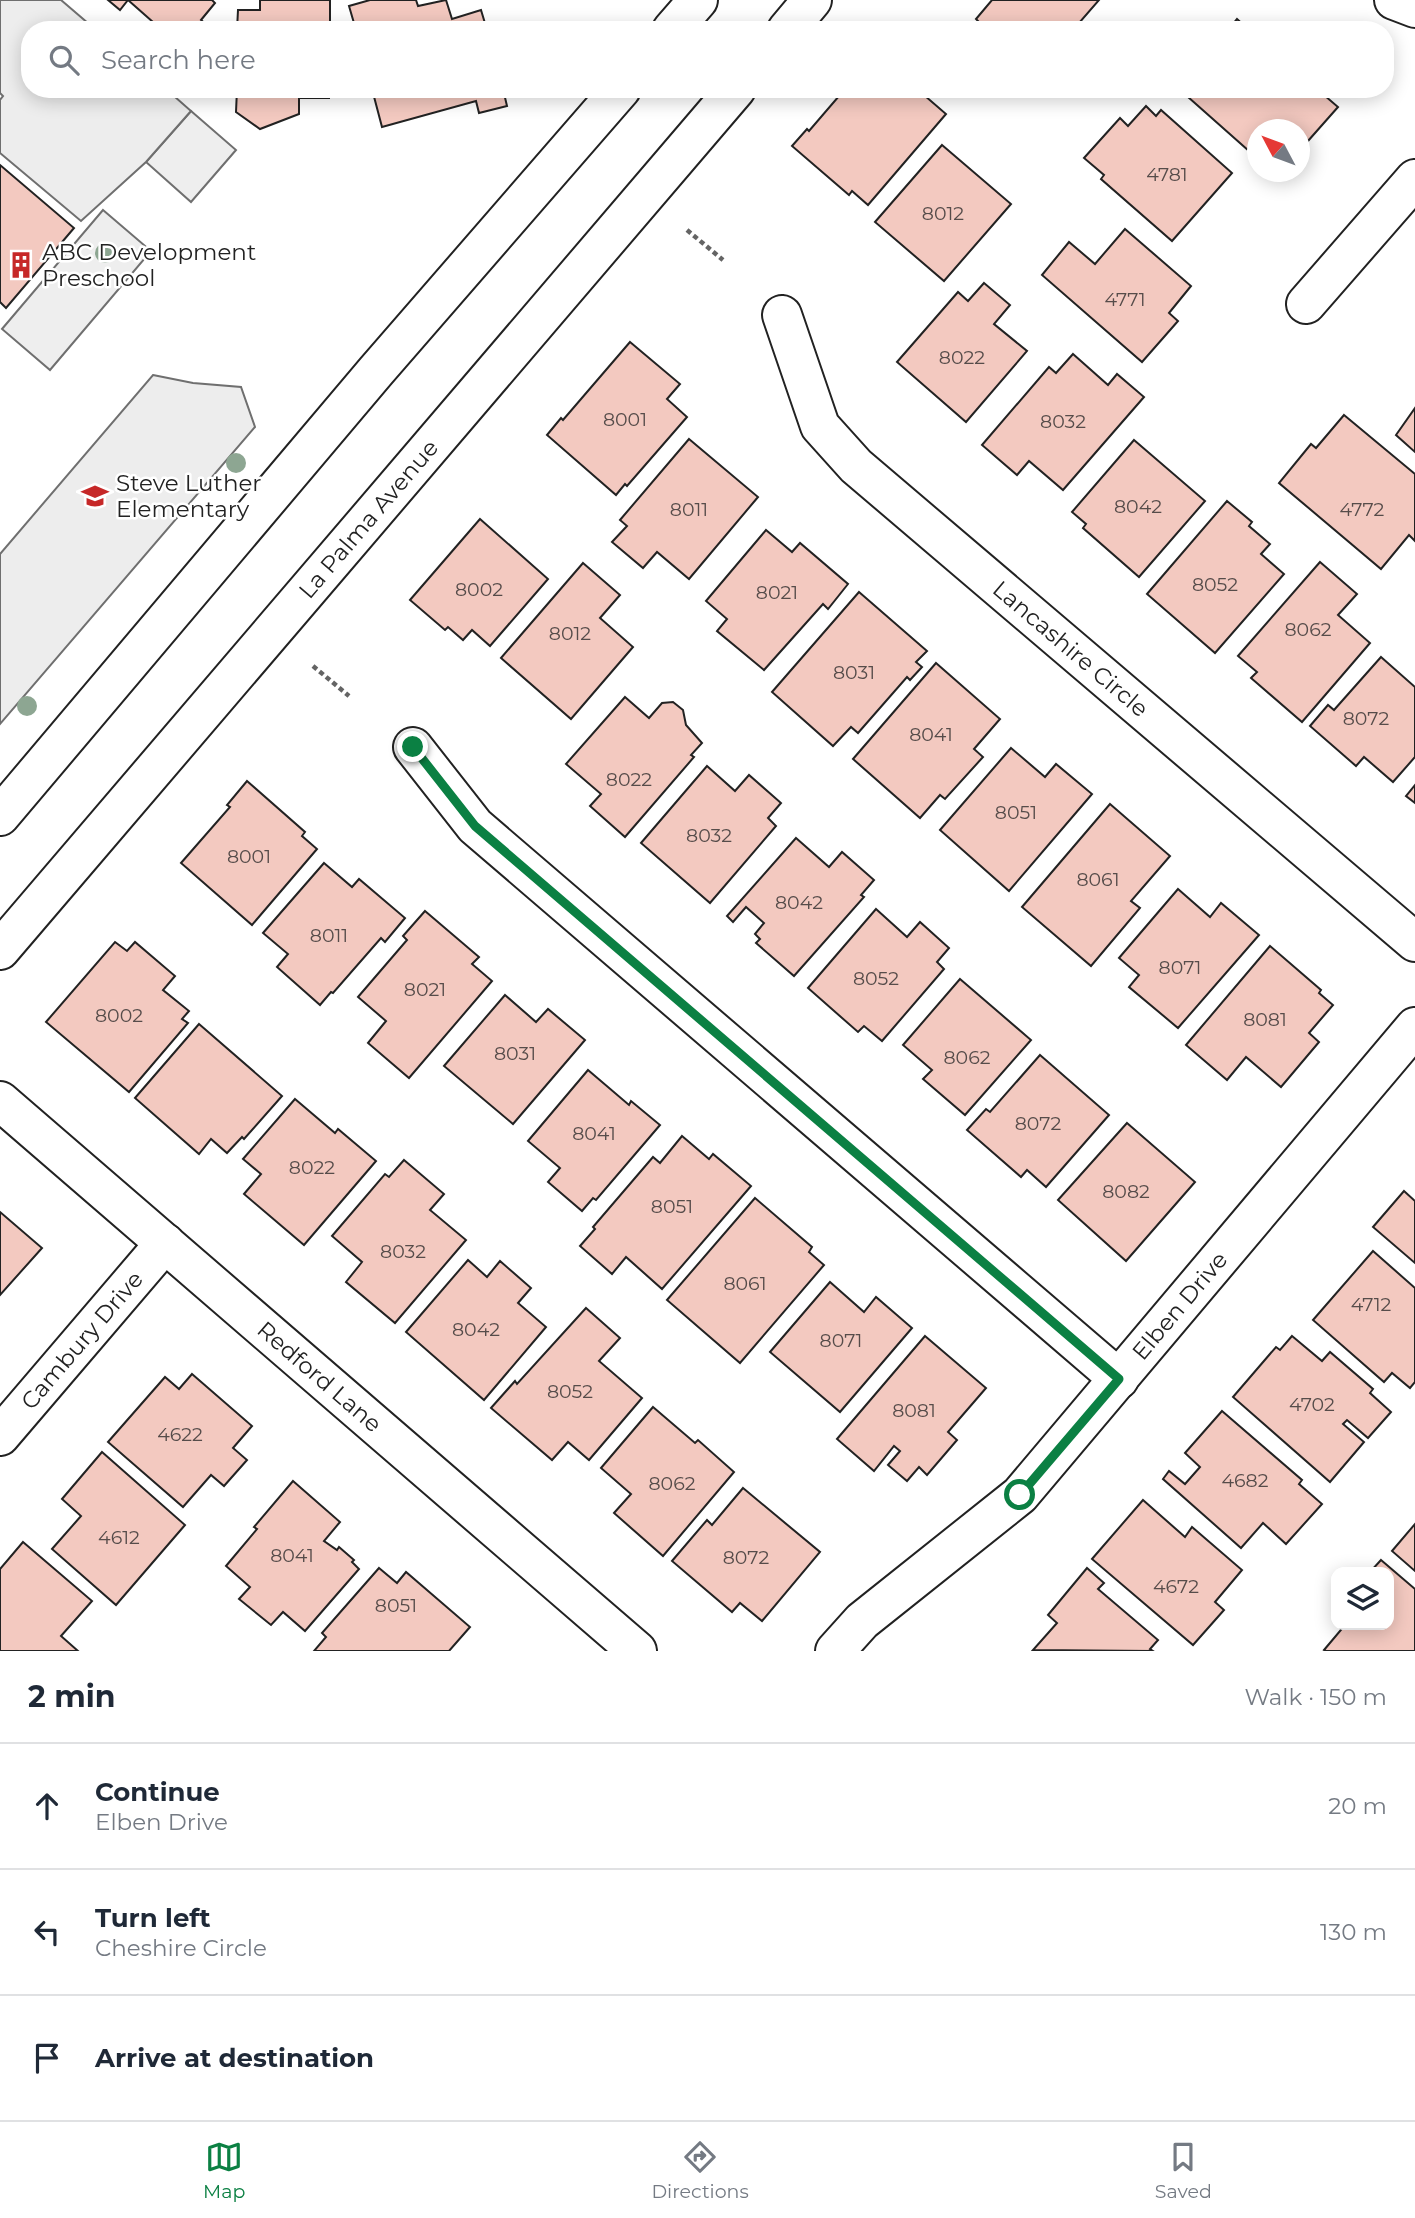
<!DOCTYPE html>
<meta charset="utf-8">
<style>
body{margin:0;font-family:Montserrat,sans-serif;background:#f6f6f7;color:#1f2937}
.controls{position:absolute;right:21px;bottom:21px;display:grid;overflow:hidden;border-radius:14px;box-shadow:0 4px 18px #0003}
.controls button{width:63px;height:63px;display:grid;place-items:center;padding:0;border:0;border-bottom:2px solid #e0e1e3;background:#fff;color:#1f2937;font:35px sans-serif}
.compass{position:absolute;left:1247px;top:119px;width:63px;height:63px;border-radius:50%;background:#fff;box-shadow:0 4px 18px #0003;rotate:311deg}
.stop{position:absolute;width:21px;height:21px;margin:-16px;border:5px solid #0b8043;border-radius:50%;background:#fff}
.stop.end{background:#0b8043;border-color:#fff;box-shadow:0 2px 7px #0008}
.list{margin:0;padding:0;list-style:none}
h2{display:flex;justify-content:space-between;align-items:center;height:91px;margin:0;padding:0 28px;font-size:30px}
h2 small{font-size:23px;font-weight:400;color:#747a83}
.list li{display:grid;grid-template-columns:46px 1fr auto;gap:21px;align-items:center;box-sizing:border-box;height:126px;padding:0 28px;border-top:2px solid #e0e1e3}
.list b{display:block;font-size:26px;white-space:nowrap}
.list p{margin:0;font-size:23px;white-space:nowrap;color:#747a83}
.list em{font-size:23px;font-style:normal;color:#747a83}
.icon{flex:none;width:38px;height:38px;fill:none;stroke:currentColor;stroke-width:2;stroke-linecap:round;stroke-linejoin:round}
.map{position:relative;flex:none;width:1415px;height:1651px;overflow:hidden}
.search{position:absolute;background:#fff;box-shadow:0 4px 18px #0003;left:21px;right:21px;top:21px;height:77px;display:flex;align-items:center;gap:18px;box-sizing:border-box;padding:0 24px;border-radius:28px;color:#747a83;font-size:26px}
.sheet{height:469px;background:#fff}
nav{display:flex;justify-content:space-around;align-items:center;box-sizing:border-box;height:98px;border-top:2px solid #e0e1e3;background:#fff;font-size:19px;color:#747a83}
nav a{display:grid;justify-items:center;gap:4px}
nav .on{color:#0b8043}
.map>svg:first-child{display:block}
.green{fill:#eee;stroke:#6f6f6f;stroke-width:2}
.parking{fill:#ededed;stroke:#6f6f6f;stroke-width:2}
.building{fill:#f3c9c0;stroke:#222;stroke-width:2}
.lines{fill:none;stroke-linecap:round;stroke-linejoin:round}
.minor-casing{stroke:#222;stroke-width:42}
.primary-casing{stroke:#222;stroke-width:42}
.path{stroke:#646464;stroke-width:4.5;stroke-dasharray:5 3.5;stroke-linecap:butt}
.minor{stroke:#fff;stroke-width:38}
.primary{stroke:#fff;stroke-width:38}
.tree{fill:#8da692}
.route{stroke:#0b8043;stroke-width:9}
.labels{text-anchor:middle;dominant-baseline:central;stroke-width:5;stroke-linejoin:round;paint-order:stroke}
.number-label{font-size:19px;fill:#564c4a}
.poi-label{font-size:23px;fill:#222;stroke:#fff;text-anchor:start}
.street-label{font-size:23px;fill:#222;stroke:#fff}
</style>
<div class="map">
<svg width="1415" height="1651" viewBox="0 0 1415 1651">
<rect width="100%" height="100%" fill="#fff"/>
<!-- green -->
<g class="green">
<path d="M191 111 236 150 191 202 146 162Z"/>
<path d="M103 210 151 251 50 370 2 329Z"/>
</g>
<!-- parking -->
<g class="parking">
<path d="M0 0H61L96 30H30V89H166L191 111 146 162 81 221 0 153V100L3 96 0 93Z"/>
<path d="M153 375 193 383 241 387 255 427 0 724V554Z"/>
</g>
<!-- building -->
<g class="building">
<path d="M108 0H212L215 3 201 20 208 26 204 30H162L128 0 120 10Z"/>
<path d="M260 0H330V30H237L238 10H260Z"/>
<path d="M370 0H416L418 6 446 0 452 19 481 10 487 30H356L349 6Z"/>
<path d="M992 0H1099L1073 30H973L979 22 976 19Z"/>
<path d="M1237 19 1249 30H1228Z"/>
<path d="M237 89H329V98H299V114L260 129 236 112Z"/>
<path d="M372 89H503L507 106 479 113 476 101 382 127Z"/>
<path d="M845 89H917L946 114 868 205 852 191 849 195 792 146 807 129 809 131Z"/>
<path d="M1179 89H1317L1338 107 1300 150V130H1258V159Z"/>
<path d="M1146 106 1156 116 1161 110 1232 173 1172 241 1101 179 1104 175 1084 158 1120 118 1128 126Z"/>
<path d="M942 145 1011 204 944 281 875 222Z"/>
<path d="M0 165 74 228 6 308 0 302Z"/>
<path d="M1125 229 1191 286 1169 313 1178 321 1142 362 1042 275 1069 242 1095 264Z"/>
<path d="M984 283 1010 305 994 324 1027 351 966 422 897 362 958 292 968 301Z"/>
<path d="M630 342 680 384 667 399 687 417 627 486 625 484 616 495 547 435 561 418 563 420Z"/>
<path d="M1073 354 1108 385 1117 374 1144 397 1063 490 1029 461 1017 475 982 445 1049 367 1056 373Z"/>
<path d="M1415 408V452L1396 435Z"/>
<path d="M1344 415 1415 474V541L1409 535 1381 569 1279 483 1311 444 1316 448Z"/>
<path d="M689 439 758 497 689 579 657 552 643 568 612 542 627 526 620 520Z"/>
<path d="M1134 440 1205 501 1139 577 1083 528 1086 524 1072 512Z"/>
<path d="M1227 501 1252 522 1249 526 1270 544 1261 554 1284 574 1215 653 1147 594Z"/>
<path d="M480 519 548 579 490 646 472 630 463 640 448 627 445 630 410 600Z"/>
<path d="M766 530 792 552 800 543 848 584 828 609 823 604 764 670 717 631 727 619 706 601Z"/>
<path d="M1320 562 1357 594 1338 615 1370 643 1302 722 1251 678 1257 672 1238 656Z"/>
<path d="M583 563 620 595 600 618 633 647 571 719 501 658Z"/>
<path d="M859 592 927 651 916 662 922 667 910 680 907 677 858 733 851 727 833 746 772 692Z"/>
<path d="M1381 657 1415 687V757L1393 782 1364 757 1356 766 1310 726 1328 705 1334 710Z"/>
<path d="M936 663 1000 719 974 749 983 757 945 799 940 795 920 818 853 759Z"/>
<path d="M625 697 649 718 662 703 673 702 683 710 686 725 702 743 691 755 694 757 625 837 590 806 601 794 566 764Z"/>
<path d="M1011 748 1045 777 1056 764 1092 794 1009 891 940 830Z"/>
<path d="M707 766 735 791 749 775 781 803 768 818 776 826 710 903 641 843Z"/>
<path d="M247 781 305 832 302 836 317 849 252 925 181 863 230 807 227 805Z"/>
<path d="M1415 785V803L1406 796Z"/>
<path d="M1110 804 1170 856 1131 901 1140 908 1091 966 1022 907Z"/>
<path d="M796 838 829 867 842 852 874 880 861 895 864 897 794 976 756 943 760 939 755 934 764 923 746 907 733 922 727 916Z"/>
<path d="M324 863 352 887 359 879 405 918 385 942 381 938 333 993 331 992 320 1005 277 967 288 954 263 933Z"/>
<path d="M1178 889 1210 917 1221 903 1259 935 1178 1028 1129 987 1139 975 1119 958Z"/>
<path d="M876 909 907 937 920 922 949 948 937 962 944 969 882 1041 864 1026 858 1032 808 988Z"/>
<path d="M425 911 479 957 472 964 492 981 409 1078 368 1043 386 1021 358 997 407 940 403 936Z"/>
<path d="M115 942 127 951 135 942 175 976 163 990 189 1011 182 1019 188 1023 129 1092 46 1022Z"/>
<path d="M1270 946 1321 990 1319 993 1333 1005 1309 1033 1319 1042 1281 1087 1246 1057 1227 1080 1186 1045Z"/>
<path d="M960 979 1031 1040 965 1115 923 1079 932 1070 903 1045Z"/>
<path d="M505 995 536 1022 548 1009 585 1040 513 1124 444 1066Z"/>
<path d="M199 1024 282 1096 244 1139 242 1137 227 1153 211 1139 199 1154 135 1098Z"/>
<path d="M1040 1055 1109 1115 1046 1187 1027 1170 1021 1177 967 1130 986 1109 990 1112Z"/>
<path d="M588 1070 629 1105 631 1101 660 1125 596 1200 593 1198 582 1211 548 1182 560 1168 528 1141Z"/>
<path d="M295 1099 335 1133 338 1129 376 1161 304 1245 244 1194 261 1174 243 1159Z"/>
<path d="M1127 1123 1195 1182 1126 1261 1058 1200Z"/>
<path d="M682 1136 709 1159 713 1154 751 1186 662 1289 626 1257 612 1274 580 1246 595 1229 593 1227 653 1157 660 1163Z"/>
<path d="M404 1160 444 1194 430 1210 466 1240 395 1323 346 1282 362 1262 332 1236 385 1174 389 1177Z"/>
<path d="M1404 1191 1415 1201V1263L1373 1227Z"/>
<path d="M755 1198 812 1247 809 1252 824 1265 740 1363 667 1300Z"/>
<path d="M0 1212 42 1248 0 1295Z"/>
<path d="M1373 1251 1415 1288V1382L1410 1388 1392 1373 1384 1382 1313 1320Z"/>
<path d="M468 1260 487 1277 500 1261 531 1288 518 1303 546 1327 484 1400 406 1332Z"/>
<path d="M830 1282 864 1312 876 1297 912 1328 840 1412 770 1352Z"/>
<path d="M586 1308 620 1338 599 1361 642 1398 589 1460 568 1442 552 1460 491 1408 515 1381 517 1384Z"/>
<path d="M925 1336 986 1388 948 1432 957 1440 927 1475 919 1467 907 1481 888 1465 900 1451 894 1446 874 1471 837 1439Z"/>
<path d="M1292 1336 1322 1361 1330 1352 1373 1389 1370 1393 1391 1412 1368 1438 1347 1420 1343 1424 1364 1442 1330 1482 1233 1397 1276 1347 1280 1350Z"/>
<path d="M192 1374 252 1426 233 1448 247 1460 224 1486 211 1475 183 1507 108 1442 165 1377 179 1389Z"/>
<path d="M653 1407 695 1443 698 1440 734 1472 663 1556 614 1513 631 1494 601 1468Z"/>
<path d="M1222 1411 1302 1480 1299 1484 1322 1504 1286 1544 1263 1523 1241 1548 1163 1479 1169 1471 1185 1484 1200 1467 1185 1453Z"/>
<path d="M102 1452 185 1525 116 1605 52 1549 81 1516 62 1499Z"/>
<path d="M293 1481 340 1522 324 1541 337 1550 339 1547 354 1560 352 1562 359 1569 305 1631 283 1612 271 1625 239 1599 250 1587 226 1566 257 1529 254 1527Z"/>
<path d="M743 1488 820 1552 762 1621 740 1603 732 1612 672 1561 707 1520 712 1525Z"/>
<path d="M1143 1500 1185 1537 1192 1527 1242 1570 1215 1602 1224 1610 1193 1645 1092 1559Z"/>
<path d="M1415 1524V1571L1392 1551Z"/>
<path d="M23 1542 92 1601 61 1636 78 1651H0V1569Z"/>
<path d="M1381 1560 1415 1589V1651H1326L1324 1650 1345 1625H1389V1572H1370Z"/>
<path d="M379 1568 397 1583 406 1572 470 1627 449 1651H314L326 1637 322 1633Z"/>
<path d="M1087 1568 1104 1583 1098 1589 1158 1640 1150 1649 1153 1651 1033 1650 1057 1623 1048 1615Z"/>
</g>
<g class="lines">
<defs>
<g id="minor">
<path d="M1394 0 1415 8"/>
<path d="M1306 304 1415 179"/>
<path id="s1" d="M782 315 820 426 856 466 1415 942"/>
<path d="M413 747 475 826 1119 1379"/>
<path id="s2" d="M0 1101 637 1651"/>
<path id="s3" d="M0 1436 165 1243"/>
<path id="s4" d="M835 1651 862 1621 1020 1495 1415 1027"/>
</g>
<g id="primary">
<path d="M672 30 698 0"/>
<path d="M787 30 812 0"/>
<path d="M0 816 376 371 621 89"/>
<path id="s5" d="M0 950 736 89"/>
</g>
</defs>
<!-- minor casing -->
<use href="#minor" class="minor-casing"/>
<!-- primary casing -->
<use href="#primary" class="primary-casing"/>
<!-- path -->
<g class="path">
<path d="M687 230 723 260"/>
<path d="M313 666 349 696"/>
</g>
<!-- minor -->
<use href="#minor" class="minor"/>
<!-- primary -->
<use href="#primary" class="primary"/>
</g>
<!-- trees -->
<g class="tree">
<circle cx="105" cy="253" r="10"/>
<circle cx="236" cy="463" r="10"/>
<circle cx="27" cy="706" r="10"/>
</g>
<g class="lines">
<!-- route -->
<path class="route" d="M413 747 475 826 1119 1379 1020 1495"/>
</g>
<!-- icons -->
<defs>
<symbol id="building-bare" viewBox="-9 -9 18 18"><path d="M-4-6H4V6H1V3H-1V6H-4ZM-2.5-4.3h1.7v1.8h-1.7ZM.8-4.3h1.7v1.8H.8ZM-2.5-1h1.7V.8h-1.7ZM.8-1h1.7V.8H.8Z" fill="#c62828" stroke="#fff" stroke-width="2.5" paint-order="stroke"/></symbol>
<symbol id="school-bare" viewBox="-9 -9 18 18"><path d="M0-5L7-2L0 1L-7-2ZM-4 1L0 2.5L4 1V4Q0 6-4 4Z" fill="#c62828" stroke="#fff" stroke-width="2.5" paint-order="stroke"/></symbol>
</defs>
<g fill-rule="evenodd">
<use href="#building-bare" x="2" y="246" width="38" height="38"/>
<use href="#school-bare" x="76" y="477" width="38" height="38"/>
</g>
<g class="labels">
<!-- number labels -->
<g class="number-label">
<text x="1167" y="174">4781</text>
<text x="943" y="213">8012</text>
<text x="1125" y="299">4771</text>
<text x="962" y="357">8022</text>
<text x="625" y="419">8001</text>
<text x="1063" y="421">8032</text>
<text x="1138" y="506">8042</text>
<text x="689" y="509">8011</text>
<text x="1362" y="509">4772</text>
<text x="1215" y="584">8052</text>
<text x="479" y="589">8002</text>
<text x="777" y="592">8021</text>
<text x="1308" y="629">8062</text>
<text x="570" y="633">8012</text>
<text x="854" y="672">8031</text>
<text x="1366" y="718">8072</text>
<text x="931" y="734">8041</text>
<text x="629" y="779">8022</text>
<text x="1016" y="812">8051</text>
<text x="709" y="835">8032</text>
<text x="249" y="856">8001</text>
<text x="1098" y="879">8061</text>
<text x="799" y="902">8042</text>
<text x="329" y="935">8011</text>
<text x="1180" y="967">8071</text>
<text x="876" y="978">8052</text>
<text x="425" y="989">8021</text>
<text x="119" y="1015">8002</text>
<text x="1265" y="1019">8081</text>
<text x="515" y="1053">8031</text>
<text x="967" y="1057">8062</text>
<text x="1038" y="1123">8072</text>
<text x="594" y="1133">8041</text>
<text x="312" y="1167">8022</text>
<text x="1126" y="1191">8082</text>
<text x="672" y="1206">8051</text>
<text x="403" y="1251">8032</text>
<text x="745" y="1283">8061</text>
<text x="1371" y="1304">4712</text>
<text x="476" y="1329">8042</text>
<text x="841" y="1340">8071</text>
<text x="570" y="1391">8052</text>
<text x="1312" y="1404">4702</text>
<text x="914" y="1410">8081</text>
<text x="180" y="1434">4622</text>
<text x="1245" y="1480">4682</text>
<text x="672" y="1483">8062</text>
<text x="119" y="1537">4612</text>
<text x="292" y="1555">8041</text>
<text x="746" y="1557">8072</text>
<text x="1176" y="1586">4672</text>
<text x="396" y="1605">8051</text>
</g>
<!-- poi labels -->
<g class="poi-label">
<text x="42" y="252">ABC Development<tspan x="42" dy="26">Preschool</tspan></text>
<text x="116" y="483">Steve Luther<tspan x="116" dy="26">Elementary</tspan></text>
</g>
<!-- street labels -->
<g class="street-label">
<text stroke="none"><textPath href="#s5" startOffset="567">La Palma Avenue</textPath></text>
<text stroke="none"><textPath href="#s1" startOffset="453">Lancashire Circle</textPath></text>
<text stroke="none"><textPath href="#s4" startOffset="490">Elben Drive</textPath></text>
<text stroke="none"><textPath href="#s3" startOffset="126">Cambury Drive</textPath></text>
<text stroke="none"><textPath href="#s2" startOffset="422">Redford Lane</textPath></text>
</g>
</g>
</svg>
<div class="controls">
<button><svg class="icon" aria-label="layers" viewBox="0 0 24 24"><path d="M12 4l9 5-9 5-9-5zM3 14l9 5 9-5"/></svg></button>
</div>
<svg class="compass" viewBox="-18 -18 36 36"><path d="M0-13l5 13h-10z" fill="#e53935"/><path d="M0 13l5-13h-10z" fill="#747a83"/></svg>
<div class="stop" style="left:1020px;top:1495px"></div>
<div class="stop end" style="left:413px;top:747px"></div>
<div class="search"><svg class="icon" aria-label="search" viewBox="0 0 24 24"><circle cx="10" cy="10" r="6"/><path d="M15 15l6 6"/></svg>Search here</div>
</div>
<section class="sheet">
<h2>2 min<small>Walk · 150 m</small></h2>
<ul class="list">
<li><svg class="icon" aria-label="ahead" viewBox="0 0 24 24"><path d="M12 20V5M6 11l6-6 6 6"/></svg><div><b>Continue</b><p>Elben Drive</p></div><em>20 m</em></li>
<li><svg class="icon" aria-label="left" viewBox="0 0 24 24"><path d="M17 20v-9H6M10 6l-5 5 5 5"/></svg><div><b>Turn left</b><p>Cheshire Circle</p></div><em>130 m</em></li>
<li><svg class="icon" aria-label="arrive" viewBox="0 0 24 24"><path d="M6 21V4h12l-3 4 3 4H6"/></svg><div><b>Arrive at destination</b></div></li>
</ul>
</section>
<nav>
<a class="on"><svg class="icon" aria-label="map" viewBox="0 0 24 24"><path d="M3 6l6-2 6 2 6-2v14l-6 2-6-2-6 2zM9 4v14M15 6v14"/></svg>Map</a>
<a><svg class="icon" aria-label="directions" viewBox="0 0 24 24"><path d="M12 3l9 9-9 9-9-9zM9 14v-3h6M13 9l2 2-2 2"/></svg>Directions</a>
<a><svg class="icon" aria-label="saved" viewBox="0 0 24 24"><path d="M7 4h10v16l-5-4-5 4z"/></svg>Saved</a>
</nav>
